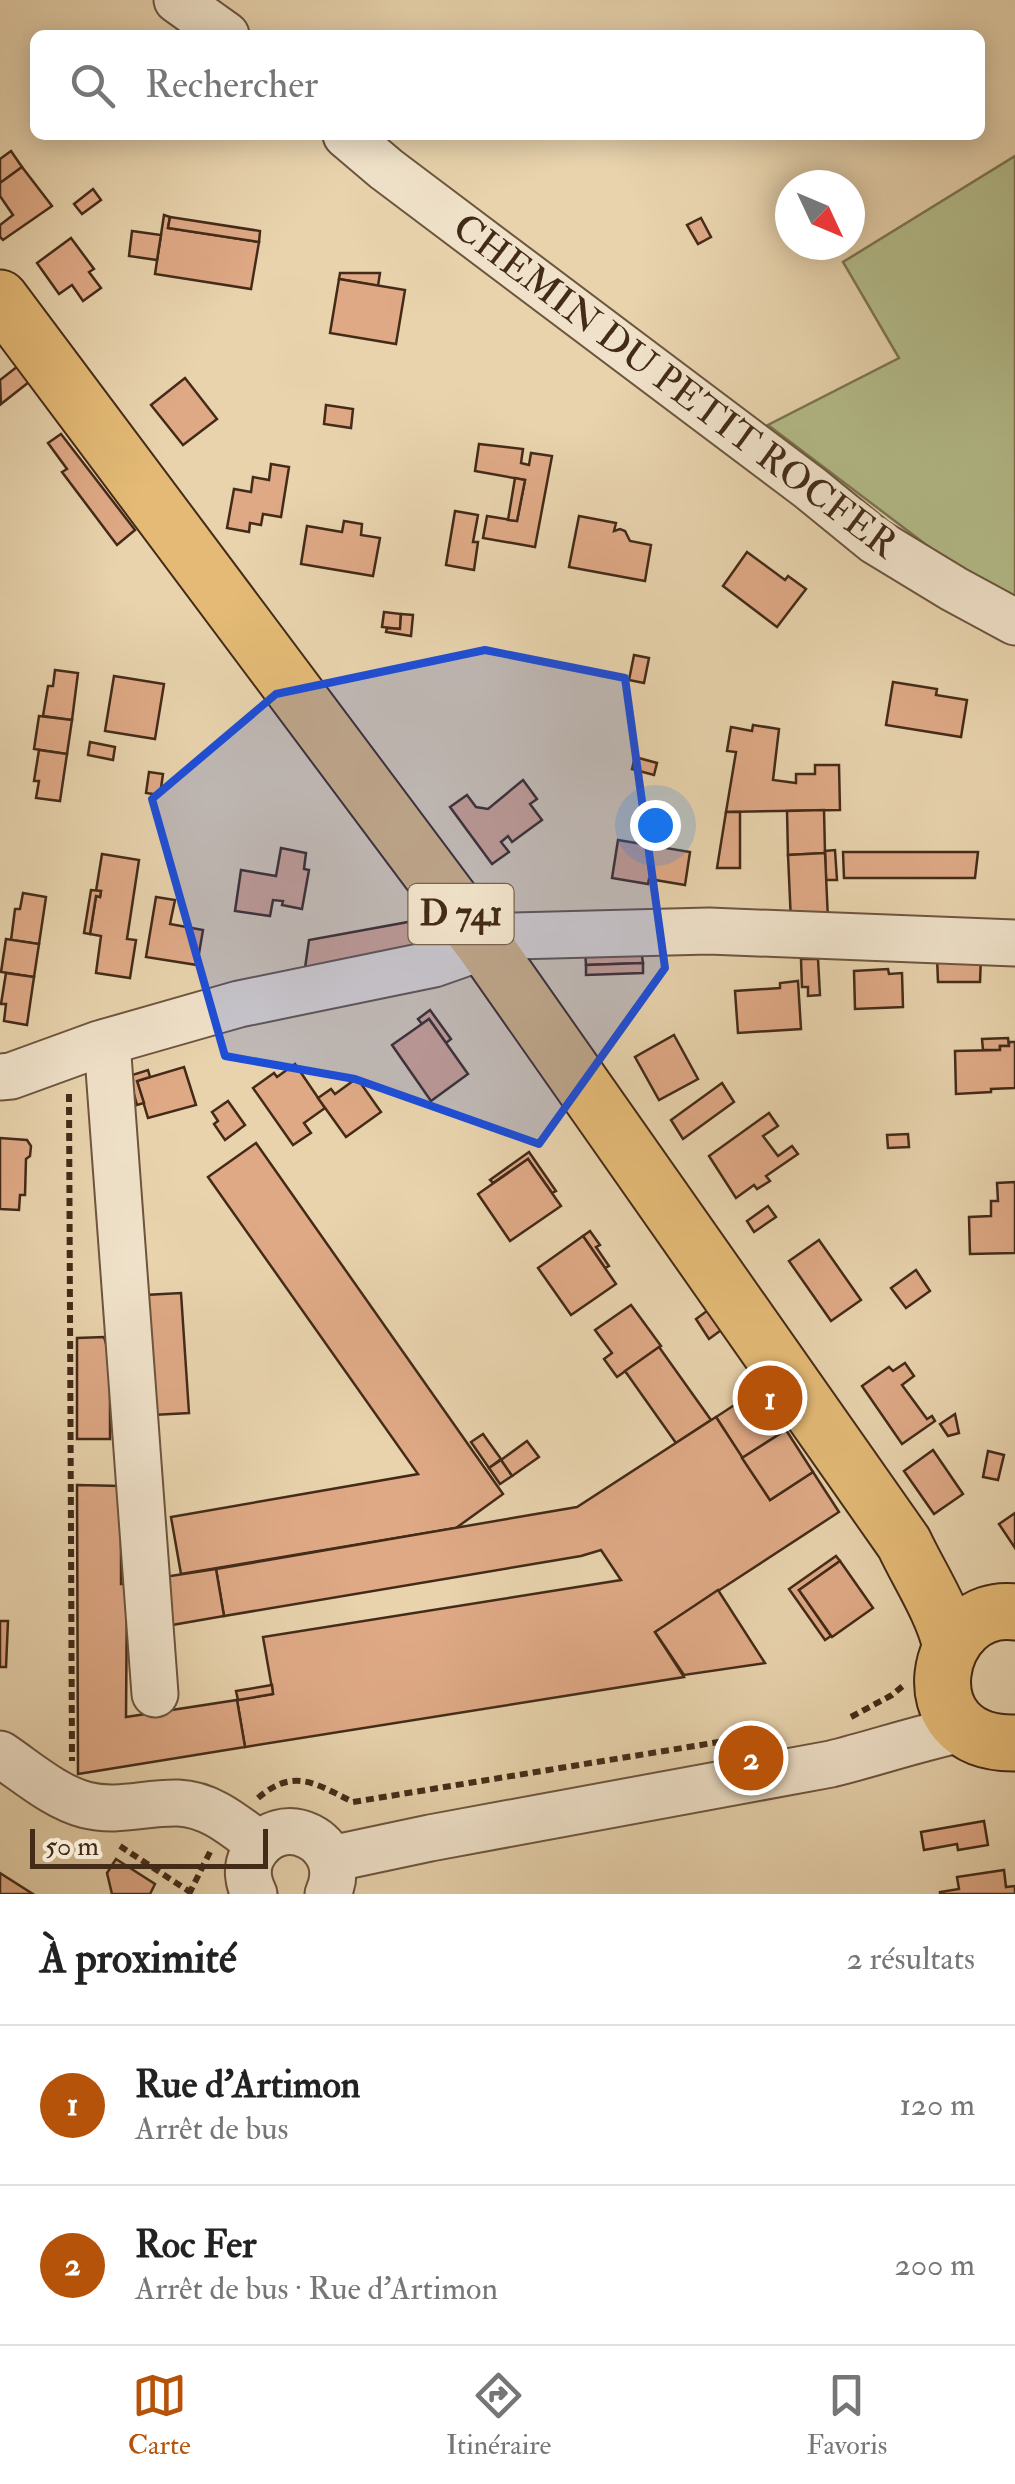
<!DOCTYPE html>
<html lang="fr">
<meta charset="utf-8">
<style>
body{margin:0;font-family:"IM FELL Double Pica",serif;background:#f2f2f2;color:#222}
.compass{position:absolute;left:775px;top:170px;width:90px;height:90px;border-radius:50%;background:#fff;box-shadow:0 5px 25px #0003;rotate:134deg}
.scale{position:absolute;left:30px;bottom:25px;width:238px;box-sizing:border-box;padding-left:10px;border:5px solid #442b18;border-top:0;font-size:28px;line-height:35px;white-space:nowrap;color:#442b18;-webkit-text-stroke:8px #f0e2ca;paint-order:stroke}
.you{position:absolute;left:655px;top:825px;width:35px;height:35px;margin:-25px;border:8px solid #fff;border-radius:50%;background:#1a73e8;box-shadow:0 0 0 15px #1a73e833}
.badge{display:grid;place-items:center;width:65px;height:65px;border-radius:50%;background:#b45309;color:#fff;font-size:32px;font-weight:700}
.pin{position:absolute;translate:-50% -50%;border:5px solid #fff;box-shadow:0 2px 10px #0006}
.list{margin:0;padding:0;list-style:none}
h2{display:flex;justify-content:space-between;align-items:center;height:130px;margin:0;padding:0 40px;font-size:42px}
h2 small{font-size:32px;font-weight:400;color:#767676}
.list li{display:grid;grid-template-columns:65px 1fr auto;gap:30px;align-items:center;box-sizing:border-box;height:160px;padding:0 40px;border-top:2px solid #e0e0e0}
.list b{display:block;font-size:38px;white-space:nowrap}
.list p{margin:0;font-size:32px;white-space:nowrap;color:#767676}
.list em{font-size:32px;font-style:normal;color:#767676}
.icon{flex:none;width:55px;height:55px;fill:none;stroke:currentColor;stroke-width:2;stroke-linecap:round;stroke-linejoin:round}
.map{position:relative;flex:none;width:1015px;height:1894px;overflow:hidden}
.search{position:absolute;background:#fff;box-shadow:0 5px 25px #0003;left:30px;right:30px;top:30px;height:110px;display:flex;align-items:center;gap:25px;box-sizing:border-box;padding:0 35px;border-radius:15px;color:#767676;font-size:38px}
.sheet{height:450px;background:#fff}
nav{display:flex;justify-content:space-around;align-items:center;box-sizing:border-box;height:140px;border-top:2px solid #e0e0e0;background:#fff;font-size:28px;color:#767676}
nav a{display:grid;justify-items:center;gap:5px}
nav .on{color:#b45309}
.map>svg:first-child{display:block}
.green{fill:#b4bd8b;stroke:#7c7452;stroke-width:2.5}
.building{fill:#dfa986;stroke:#442b18;stroke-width:2.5}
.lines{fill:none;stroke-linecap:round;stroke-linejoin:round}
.minor-casing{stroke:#6d553d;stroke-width:49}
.major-casing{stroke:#442b18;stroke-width:59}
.path{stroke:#442b18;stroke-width:6;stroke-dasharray:8 5;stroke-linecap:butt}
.minor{stroke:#f0e2ca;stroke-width:45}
.major{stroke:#e4ba76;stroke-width:55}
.marked{fill:#1d4ed8;fill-opacity:0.2;stroke:#1d4ed8;stroke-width:8;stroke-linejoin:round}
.labels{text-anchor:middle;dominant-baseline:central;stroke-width:10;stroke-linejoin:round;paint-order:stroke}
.shield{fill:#f0e2ca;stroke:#78624d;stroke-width:2.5}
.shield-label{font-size:35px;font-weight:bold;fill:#442b18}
.street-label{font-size:38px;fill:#442b18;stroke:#f0e2ca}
</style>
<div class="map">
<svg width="1015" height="1894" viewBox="0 0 1015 1894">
<rect width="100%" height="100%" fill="#e8d3ad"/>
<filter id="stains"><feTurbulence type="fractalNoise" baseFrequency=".002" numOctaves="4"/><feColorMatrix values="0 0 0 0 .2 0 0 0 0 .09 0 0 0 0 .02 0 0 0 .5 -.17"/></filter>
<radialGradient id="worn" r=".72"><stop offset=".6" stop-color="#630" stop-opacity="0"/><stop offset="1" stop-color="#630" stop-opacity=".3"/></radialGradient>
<!-- green -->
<path class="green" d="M1015 156V597L945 559 768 425 899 358 843 262Z"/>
<!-- building -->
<g class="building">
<path d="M11 151 22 167 0 183V159Z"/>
<path d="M22 167 52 206 3 240 0 237V225L13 215 0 196V183Z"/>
<path d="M93 189 101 200 82 214 74 204Z"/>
<path d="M164 215 170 217 168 228 259 242 251 289 155 274Z"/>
<path d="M170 217 260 231 259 242 168 228Z"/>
<path d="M701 218 711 237 698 244 687 225Z"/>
<path d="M132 231 161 235 157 260 129 256Z"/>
<path d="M71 238 94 269 89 272 101 288 83 301 72 285 59 294 37 263Z"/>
<path d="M340 273H380L378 286 339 279Z"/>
<path d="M339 279 405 290 396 344 330 333Z"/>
<path d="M18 366 29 382 1 404 0 380Z"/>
<path d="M185 378 217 419 183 445 151 405Z"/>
<path d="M326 405 353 409 351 428 324 424Z"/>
<path d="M61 434 135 530 117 545 62 472 67 469 48 443Z"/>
<path d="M479 444 523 449 521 463 529 465 531 453 552 456 535 547 483 538 487 516 517 521 525 480 475 471Z"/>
<path d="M271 464 289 467 281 517 263 514 261 525 250 523 249 532 227 528 234 489 251 492 253 477 269 480Z"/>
<path d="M515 478 525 480 517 521 508 520Z"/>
<path d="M455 511 478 515 473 542H478L474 570 446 565Z"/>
<path d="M579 516 616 523 614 531 620 529 625 531 630 541 651 545 645 581 569 567Z"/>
<path d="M344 521 362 524 361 535 380 538 373 576 301 564 307 526 342 532Z"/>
<path d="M747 552 785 580 788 576 806 589 777 627 723 586Z"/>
<path d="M384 612 401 614 400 629 382 627Z"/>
<path d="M401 614 413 615 411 636 386 632 387 628 400 629Z"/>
<path d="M634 655 649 658 644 683 629 680Z"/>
<path d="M55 670 78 673 72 720 43 716 48 686H53Z"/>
<path d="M114 676 164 684 155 739 105 731Z"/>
<path d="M893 682 937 689 936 695 967 700 961 737 886 725Z"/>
<path d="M39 716 72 720 67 754 34 749Z"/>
<path d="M753 725 779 729 773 780 796 783V774H815V765H839L840 810 726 812 736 752 727 751 731 727 752 731Z"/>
<path d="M90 742 115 747 113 760 88 755Z"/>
<path d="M39 750 67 754 60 801 36 798 39 781H34Z"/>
<path d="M635 757 657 763 654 775 632 769Z"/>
<path d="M149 772 163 774 160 795 146 793Z"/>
<path d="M523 780 537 799 530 804 542 820 512 842 508 836 501 842 509 852 492 864 450 807 467 795 476 807 488 809Z"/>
<path d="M824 810 825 853 788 855 787 811Z"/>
<path d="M726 812H740V868H717Z"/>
<path d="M618 840 690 852 685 885 649 879 648 884 612 878Z"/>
<path d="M281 848 306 853 304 869 309 870 302 909 282 905 283 901 273 900 270 916 235 911 241 870 276 876Z"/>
<path d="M835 850 837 880H826L825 851Z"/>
<path d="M843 852H978L975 878H844Z"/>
<path d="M825 853 828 920 791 922 788 855Z"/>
<path d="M102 854 139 860 127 939 136 940 130 978 96 973 101 936 90 934 96 896 100 897 101 891H96Z"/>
<path d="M91 890 101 891 100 897 96 896 90 934 84 933Z"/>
<path d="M23 893 46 897 39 944 11 940 15 909H20Z"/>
<path d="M156 897 175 900 170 924 203 930 197 965 146 957Z"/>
<path d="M419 920 421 928 435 926 448 944 304 975 309 940Z"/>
<path d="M6 939 39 944 34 977 1 972Z"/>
<path d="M641 949 643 963 586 965 585 951Z"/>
<path d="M937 957H981L980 982H938Z"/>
<path d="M801 959H818L820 995 808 996V987H802Z"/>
<path d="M643 963V973L586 975V965Z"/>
<path d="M888 969 889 974 902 973 903 1007 855 1009 854 971Z"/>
<path d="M6 973 34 977 27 1025 4 1021 6 1004H1Z"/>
<path d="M798 981 801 1029 738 1033 735 991 780 988V983Z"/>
<path d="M430 1010 451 1039 446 1043 429 1019 422 1024 418 1019Z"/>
<path d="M429 1019 468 1074 431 1101 392 1045Z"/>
<path d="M674 1035 698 1079 659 1100 635 1057Z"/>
<path d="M1008 1038 1009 1046H1000V1050H983L982 1039Z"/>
<path d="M1009 1042H1015V1088L991 1089V1092L956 1094 955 1051 1000 1050V1046H1009Z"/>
<path d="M295 1064 325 1108 304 1123 311 1133 293 1145 253 1088 274 1073 277 1077Z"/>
<path d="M184 1067 196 1105 148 1118 137 1081Z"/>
<path d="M148 1070 150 1077 137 1081 144 1103 137 1105 129 1076Z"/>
<path d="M357 1078 381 1112 346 1137 318 1098 331 1089 335 1094Z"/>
<path d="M722 1083 734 1102 683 1139 671 1120Z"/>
<path d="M228 1101 245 1125 225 1140 214 1124 218 1121 212 1112Z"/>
<path d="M769 1113 778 1126 763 1136 778 1156 792 1146 798 1154 766 1176 770 1181 757 1189 754 1185 736 1198 709 1156Z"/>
<path d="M908 1134 909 1147 888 1148 887 1135Z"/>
<path d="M0 1138 27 1140 31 1146 30 1156 26 1159 25 1195H20L19 1210 0 1209Z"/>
<path d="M256 1143 503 1494 456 1528 181 1574 171 1517 418 1474 208 1177Z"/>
<path d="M529 1152 556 1191 552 1193 528 1159 493 1183 490 1180Z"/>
<path d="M528 1159 561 1206 510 1241 478 1194Z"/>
<path d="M1015 1182V1253L970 1254 969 1217 991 1216V1201H998L997 1183Z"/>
<path d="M768 1206 776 1217 754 1232 747 1221Z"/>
<path d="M590 1231 600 1245 596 1247 609 1266 605 1268 583 1236Z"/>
<path d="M583 1236 616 1284 571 1315 538 1268Z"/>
<path d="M819 1240 861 1300 831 1321 789 1261Z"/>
<path d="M916 1270 930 1291 906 1308 891 1288Z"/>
<path d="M181 1293 189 1413 153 1415 145 1295Z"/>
<path d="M631 1305 661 1346 617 1377 604 1359 612 1353 595 1330Z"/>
<path d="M711 1308 724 1328 709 1339 696 1319Z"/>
<path d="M104 1337 110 1357V1439H77V1338Z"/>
<path d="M659 1347 711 1420 676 1443 625 1371Z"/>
<path d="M905 1363 914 1376 902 1385 927 1419 932 1416 935 1421 902 1444 862 1386 889 1367 893 1371Z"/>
<path d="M759 1389 786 1430 742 1458 716 1417Z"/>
<path d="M955 1414 959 1433 948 1436 940 1424Z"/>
<path d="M716 1417 770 1500 813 1472 839 1512 655 1632 684 1677 245 1747 237 1700 273 1694 263 1637 621 1580 601 1550 581 1556 224 1616 216 1569 577 1507Z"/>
<path d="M786 1430 813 1472 770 1500 742 1458Z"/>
<path d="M483 1434 501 1459 489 1468 471 1442Z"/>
<path d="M527 1441 539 1457 512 1476 501 1460Z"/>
<path d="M933 1450 963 1494 934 1514 904 1471Z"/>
<path d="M988 1451 1004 1455 998 1480 983 1477Z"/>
<path d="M501 1460 512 1476 500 1484 489 1468Z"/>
<path d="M77 1485 121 1486V1584H127L126 1717 237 1700 245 1747 78 1774Z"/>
<path d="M1015 1513V1548L999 1524Z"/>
<path d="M836 1556 840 1561 799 1590 831 1636 825 1640 789 1589Z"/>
<path d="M840 1561 873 1608 832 1637 799 1590Z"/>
<path d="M216 1569 224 1616 172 1625 164 1577Z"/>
<path d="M718 1590 765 1663 684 1675 655 1632Z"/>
<path d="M0 1621H8L6 1667H0Z"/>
<path d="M272 1685 273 1694 238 1700 236 1691Z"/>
<path d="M984 1821 988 1845 958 1850 957 1844 924 1850 921 1832Z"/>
<path d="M116 1859 155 1884 150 1894H112L107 1873Z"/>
<path d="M1004 1870 1006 1887 1015 1886V1894H940V1892L959 1889 957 1877Z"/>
<path d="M0 1873 33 1894H0Z"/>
</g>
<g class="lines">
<defs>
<g id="minor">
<path d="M177 0 226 35"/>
<path d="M346 135 386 169 810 488 875 541 954 589 1015 622"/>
<path d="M107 1042 155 1694"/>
<path d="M0 1077 11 1076 99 1044 239 1004 434 964 514 936 709 931 1015 943"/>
<path d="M0 1754C27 1772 55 1797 86 1805 118 1813 146 1802 178 1803 210 1804 235 1826 259 1844"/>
<path d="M331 1859 430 1838 831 1764C876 1753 918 1738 963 1729"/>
<path d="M254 1894C248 1882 246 1868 252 1856 279 1805 352 1842 328 1894"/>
</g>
<g id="major">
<path d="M0 298 485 946 904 1543C920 1577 942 1609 951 1646"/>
<path d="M1015 1612C934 1601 904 1745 1015 1743"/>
</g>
</defs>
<!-- minor casing -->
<use href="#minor" class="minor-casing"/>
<!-- major casing -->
<use href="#major" class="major-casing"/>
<!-- path -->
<g class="path">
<path d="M69 1094 72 1761"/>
<path d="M851 1717 892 1695 904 1685"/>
<path d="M258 1798C294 1767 316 1784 353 1802L731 1740"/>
<path d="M120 1846 190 1892"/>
<path d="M189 1894 210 1852"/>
</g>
<!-- minor -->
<use href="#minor" class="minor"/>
<!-- major -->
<use href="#major" class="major"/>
</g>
<!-- marked area -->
<path class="marked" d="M485 650 625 678 665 968 539 1144 355 1079 225 1056 152 799 276 694Z"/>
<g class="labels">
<!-- shield labels -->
<rect class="shield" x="408.5" y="884" width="105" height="60" rx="8"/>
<g class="shield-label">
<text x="461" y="914">D 741</text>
</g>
<!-- street labels -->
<g class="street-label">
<text transform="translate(675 386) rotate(37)">CHEMIN DU PETIT ROCFER</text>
</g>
</g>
<rect width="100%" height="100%" filter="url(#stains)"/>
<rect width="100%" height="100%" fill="url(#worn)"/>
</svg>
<svg class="compass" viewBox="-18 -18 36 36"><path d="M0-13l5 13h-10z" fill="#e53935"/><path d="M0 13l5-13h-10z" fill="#767676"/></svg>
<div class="scale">50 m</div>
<div class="you"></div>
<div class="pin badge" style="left:770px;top:1398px">1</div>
<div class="pin badge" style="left:751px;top:1758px">2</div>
<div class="search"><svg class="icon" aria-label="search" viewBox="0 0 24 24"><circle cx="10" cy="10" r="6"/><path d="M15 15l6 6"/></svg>Rechercher</div>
</div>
<section class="sheet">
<h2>À proximité<small>2 résultats</small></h2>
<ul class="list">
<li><span class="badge">1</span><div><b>Rue d'Artimon</b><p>Arrêt de bus</p></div><em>120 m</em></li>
<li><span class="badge">2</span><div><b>Roc Fer</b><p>Arrêt de bus · Rue d'Artimon</p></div><em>200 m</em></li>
</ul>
</section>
<nav>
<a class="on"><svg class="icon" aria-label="map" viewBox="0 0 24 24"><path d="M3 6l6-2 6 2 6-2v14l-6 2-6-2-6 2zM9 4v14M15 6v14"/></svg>Carte</a>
<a><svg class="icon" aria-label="directions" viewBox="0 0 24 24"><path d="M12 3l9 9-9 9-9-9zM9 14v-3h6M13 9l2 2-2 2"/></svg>Itinéraire</a>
<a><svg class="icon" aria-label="saved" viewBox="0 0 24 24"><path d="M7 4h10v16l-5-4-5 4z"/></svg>Favoris</a>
</nav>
